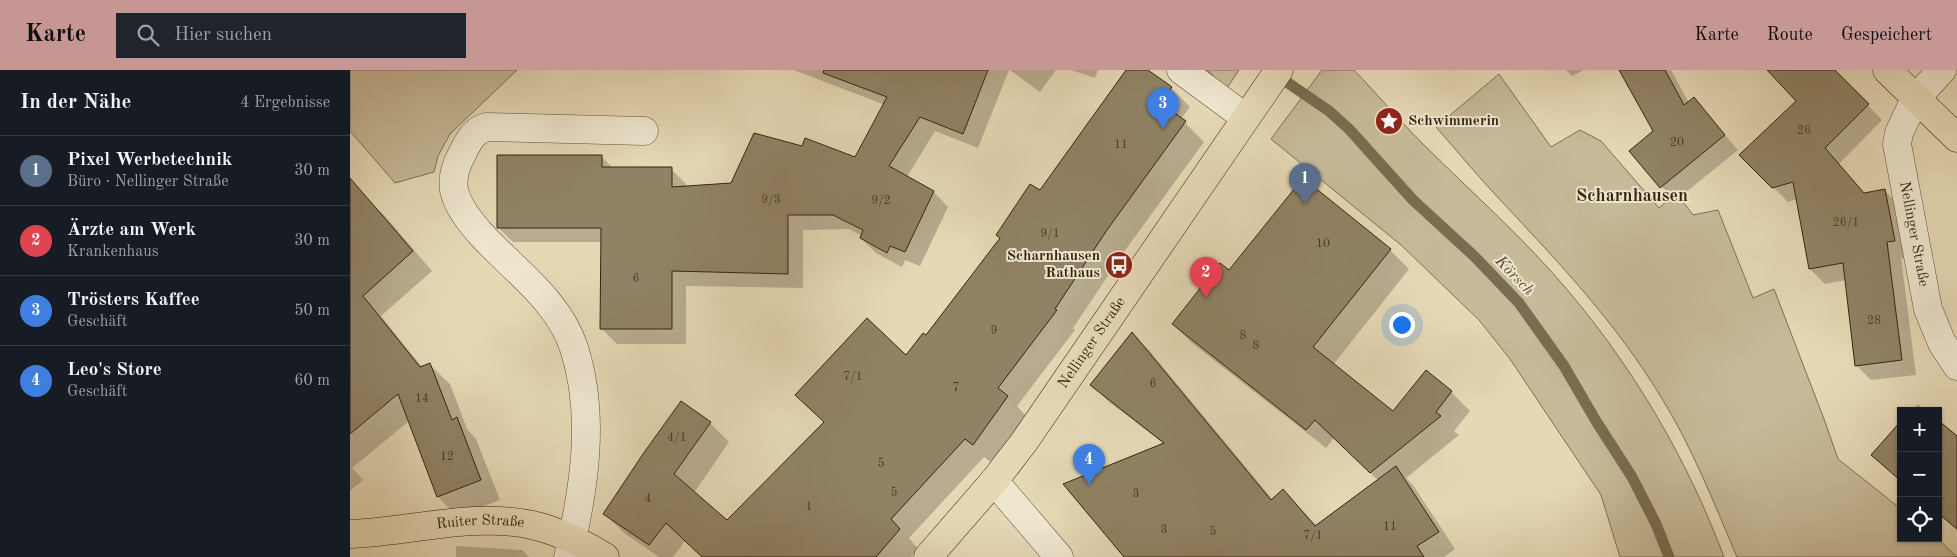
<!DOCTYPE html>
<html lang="de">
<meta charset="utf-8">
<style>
body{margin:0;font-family:"Old Standard TT",serif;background:#20242c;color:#f1f3f6}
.controls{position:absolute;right:15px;bottom:15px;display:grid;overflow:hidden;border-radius:0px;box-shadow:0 1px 4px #0004}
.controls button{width:45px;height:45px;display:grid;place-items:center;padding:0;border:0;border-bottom:1px solid #363941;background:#171b24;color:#f1f3f6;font:25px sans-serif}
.you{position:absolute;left:1051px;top:254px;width:18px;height:18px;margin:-12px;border:4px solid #fff;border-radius:50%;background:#1a73e8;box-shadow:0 0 0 8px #1a73e833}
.badge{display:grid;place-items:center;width:32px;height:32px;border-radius:50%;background:#c59692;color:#fff;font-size:16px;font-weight:700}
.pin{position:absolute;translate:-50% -41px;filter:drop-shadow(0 1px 2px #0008)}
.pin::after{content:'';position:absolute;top:26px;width:18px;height:15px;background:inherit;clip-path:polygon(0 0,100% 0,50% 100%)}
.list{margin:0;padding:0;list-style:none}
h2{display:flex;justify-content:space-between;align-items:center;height:65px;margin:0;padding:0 20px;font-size:21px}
h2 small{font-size:16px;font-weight:400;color:#9ea1a6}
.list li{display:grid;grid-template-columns:32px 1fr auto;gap:15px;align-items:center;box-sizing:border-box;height:70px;padding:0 20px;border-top:1px solid #363941}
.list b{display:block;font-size:19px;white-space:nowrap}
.list p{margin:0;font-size:16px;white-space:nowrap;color:#9ea1a6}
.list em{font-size:16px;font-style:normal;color:#9ea1a6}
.icon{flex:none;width:28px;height:28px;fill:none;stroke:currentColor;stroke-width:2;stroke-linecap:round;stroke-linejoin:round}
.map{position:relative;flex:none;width:1607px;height:487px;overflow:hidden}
header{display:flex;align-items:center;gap:30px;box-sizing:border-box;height:70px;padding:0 25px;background:#c59692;color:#111}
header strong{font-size:24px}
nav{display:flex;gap:28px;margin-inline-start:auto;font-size:18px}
.search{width:350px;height:45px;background:#20242c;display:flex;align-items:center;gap:12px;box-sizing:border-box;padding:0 18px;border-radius:0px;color:#9ea1a6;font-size:19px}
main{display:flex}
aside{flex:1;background:#171b24}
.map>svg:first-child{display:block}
.green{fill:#c7ba99;stroke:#7e7054}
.shadow{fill:#0003}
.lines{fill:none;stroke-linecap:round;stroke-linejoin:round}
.stream{stroke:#7a6c50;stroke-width:11}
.building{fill:#908265;stroke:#34250e}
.minor-casing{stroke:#605238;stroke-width:29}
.major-casing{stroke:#34250e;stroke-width:29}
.minor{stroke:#eee6cf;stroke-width:28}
.major{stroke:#e5d8b5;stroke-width:28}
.labels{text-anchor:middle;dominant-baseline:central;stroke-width:4;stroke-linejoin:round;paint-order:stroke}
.number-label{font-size:12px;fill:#4b3c24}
.poi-label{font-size:15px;font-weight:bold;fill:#34250e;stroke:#eee6cf;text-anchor:start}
.street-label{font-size:15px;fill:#34250e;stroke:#eee6cf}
.water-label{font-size:16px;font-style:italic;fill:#57482f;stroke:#eee6cf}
.quarter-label{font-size:18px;font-weight:bold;fill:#34250e;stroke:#eee6cf}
</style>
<header>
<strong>Karte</strong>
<div class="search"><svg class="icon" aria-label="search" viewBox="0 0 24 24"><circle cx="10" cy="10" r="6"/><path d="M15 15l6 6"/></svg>Hier suchen</div>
<nav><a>Karte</a><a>Route</a><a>Gespeichert</a></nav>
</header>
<main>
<aside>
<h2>In der Nähe<small>4 Ergebnisse</small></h2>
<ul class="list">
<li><span class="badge" style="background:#5c6f8a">1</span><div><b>Pixel Werbetechnik</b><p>Büro · Nellinger Straße</p></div><em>30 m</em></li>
<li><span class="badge" style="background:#e0444e">2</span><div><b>Ärzte am Werk</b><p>Krankenhaus</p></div><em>30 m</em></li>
<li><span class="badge" style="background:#3f7fe0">3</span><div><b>Trösters Kaffee</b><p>Geschäft</p></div><em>50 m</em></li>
<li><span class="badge" style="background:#3f7fe0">4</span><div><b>Leo's Store</b><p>Geschäft</p></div><em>60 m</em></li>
</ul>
</aside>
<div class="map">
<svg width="1607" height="487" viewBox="0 0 1607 487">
<rect width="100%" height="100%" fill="#e5d8b5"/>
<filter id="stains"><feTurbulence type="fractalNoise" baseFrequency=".004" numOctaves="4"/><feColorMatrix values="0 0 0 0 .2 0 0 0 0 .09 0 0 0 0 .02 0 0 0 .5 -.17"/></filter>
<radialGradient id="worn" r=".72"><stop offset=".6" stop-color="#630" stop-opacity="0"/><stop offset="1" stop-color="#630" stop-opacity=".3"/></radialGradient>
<!-- green -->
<g class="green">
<path d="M0 0H167L100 64 88 86 84 102 45 113 0 61Z"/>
<path d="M856 0H889L873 24 862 4Z"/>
<path d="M972 0H1004C1027 24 1048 49 1071 72 1121 122 1175 169 1220 223 1286 302 1338 391 1374 487H1270L1251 425 1160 289 1129 250 1051 175 921 69Z"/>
<path d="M1149 4 1201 77 1230 60 1251 71 1309 138 1326 123 1343 145 1368 140 1403 228 1424 219 1474 349 1488 389 1551 439V468H1587L1607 487H1387C1364 433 1342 377 1311 327 1266 253 1212 196 1154 134 1130 109 1109 83 1086 57Z"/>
</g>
<!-- shadow -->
<g class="shadow">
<path d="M444 0H659L628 78 585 61 557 107 584 122 598 137 570 196 555 190 552 197 526 183 511 168 512 166 499 159 453 160V218L336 216V274H267L252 259V172H163L148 157 252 87 264 99H321L336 114V117L382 114 452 77 506 88 535 35Z"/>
<path d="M660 0H706L690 22Z"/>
<path d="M721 0H748L745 8Z"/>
<path d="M791 0H796L821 18 840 37 831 49 854 72 776 179 723 258 725 260 667 336 676 346 642 393 634 387 559 468 568 479 561 487H353L335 471 323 487H309L274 463 255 444 360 353 379 372 344 423 377 452 556 287 576 267 692 138Z"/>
<path d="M1216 0H1234L1222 6Z"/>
<path d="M1270 0H1321L1339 33 1344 29 1388 80 1325 131 1281 81 1305 61Z"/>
<path d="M1418 0H1484L1532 50 1489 94 1515 124 1535 121 1550 136 1560 194 1551 187 1566 305 1521 310 1506 295 1496 210 1475 214 1460 199 1447 129 1438 132 1391 85 1448 31Z"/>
<path d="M953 110 1040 180 1059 199 983 295 1043 343 1076 302 1101 322 1120 341 1104 361 1109 365 1056 408 1063 415 1105 479 1094 487H776L814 374 759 332 742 315 782 263 799 280 923 430 933 420 967 456 1029 411 984 368 976 378 842 273 823 254 879 202Z"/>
<path d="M15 127 35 146 82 201 31 246 73 298 80 295 100 314 117 359 126 369 150 430 107 446 88 427 59 351 2 398 13 410 0 421V140Z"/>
<path d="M1568 334 1576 341H1561Z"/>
<path d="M1588 351 1607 367V460L1588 444Z"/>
<path d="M106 476 172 480 179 487H106Z"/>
</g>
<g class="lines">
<!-- stream -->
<path class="stream" d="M925 4 979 41 999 59 1063 130 1124 186 1169 233 1214 296 1246 351 1282 407 1306 454 1319 487"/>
</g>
<!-- building -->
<g class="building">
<path d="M474 0H638L613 64 570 47 539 96 584 121 555 182 540 176 537 183 510 168 513 160 483 145H438V204L322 201V259H250L251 158H147V85H252V97H322V117L381 113 404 63 452 76 455 68 505 87 537 27 473 3Z"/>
<path d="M776 0H798L822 17 810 33 836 51 757 160 705 239 707 240 648 318 658 326 623 375 615 369 541 449 550 459 526 487H352L316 453 299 475 253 444 293 384 331 331 361 352 324 404 377 450 474 352 445 325 517 248 556 285 573 263 576 265 650 168 646 165 680 114 690 120Z"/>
<path d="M1269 0H1315L1334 35 1344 27 1375 65 1310 118 1279 81 1303 61Z"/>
<path d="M1417 0H1485L1519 34 1475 78 1514 123 1535 119 1545 171 1537 172 1552 290 1505 296 1493 193 1459 199 1443 112 1422 118 1389 85 1446 31Z"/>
<path d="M0 108 63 181 13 226 70 297 80 293 102 350 107 347 131 410 87 427 48 324 0 364Z"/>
<path d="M953 108 1041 179 963 277 1043 341 1076 300 1102 321 1086 342 1091 346 1020 403 965 350 956 360 822 254 870 193 879 200Z"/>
<path d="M782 262 921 430 933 419 965 456 1046 396 1089 462 1067 476 1074 487H774L713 414 814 373 740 315Z"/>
<path d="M1588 350 1607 366V459L1588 443Z"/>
<path d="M1551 351V411L1521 385Z"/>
</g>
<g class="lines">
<defs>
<g id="minor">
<path d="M831 0 896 48"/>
<path id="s1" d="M1592 0 1565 29 1549 63 1547 74 1578 239 1592 273 1607 296"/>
<path d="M644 411 709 487"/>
<path d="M218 487C234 420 246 346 224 278 208 229 162 199 129 162 119 150 108 137 104 120 102 108 106 95 112 84 118 72 123 61 136 57L294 61"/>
</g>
<g id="major">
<path d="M1537 0 1607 68"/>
<path id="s2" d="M0 464C60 462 123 442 182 455 209 461 232 473 255 487"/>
<path id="s3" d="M578 487 644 411 674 372 929 0"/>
</g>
</defs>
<!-- minor casing -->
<use href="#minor" class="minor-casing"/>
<!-- major casing -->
<use href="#major" class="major-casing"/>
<!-- minor -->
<use href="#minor" class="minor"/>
<!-- major -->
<use href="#major" class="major"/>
</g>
<!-- icons -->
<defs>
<symbol id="sight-disc" viewBox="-11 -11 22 22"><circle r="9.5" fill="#8f2418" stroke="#eee6cf"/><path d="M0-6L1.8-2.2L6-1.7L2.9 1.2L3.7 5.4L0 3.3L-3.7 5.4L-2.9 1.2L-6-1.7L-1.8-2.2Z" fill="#fff"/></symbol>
<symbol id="bus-disc" viewBox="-11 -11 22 22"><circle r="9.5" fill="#8f2418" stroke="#eee6cf"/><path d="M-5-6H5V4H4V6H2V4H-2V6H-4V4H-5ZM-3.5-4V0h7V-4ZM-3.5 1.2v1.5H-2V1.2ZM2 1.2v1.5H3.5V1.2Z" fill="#fff"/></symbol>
</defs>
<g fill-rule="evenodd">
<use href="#sight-disc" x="1023" y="35" width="32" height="32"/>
<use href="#bus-disc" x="753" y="179" width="32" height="32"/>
</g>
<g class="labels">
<!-- number labels -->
<g class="number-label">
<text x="1454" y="61">26</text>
<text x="1327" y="73">20</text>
<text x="771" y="75">11</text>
<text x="421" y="130">9/3</text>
<text x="531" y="131">9/2</text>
<text x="1496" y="153">26/1</text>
<text x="700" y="164">9/1</text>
<text x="973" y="174">10</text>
<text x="286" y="209">6</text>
<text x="1524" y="251">28</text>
<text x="644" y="261">9</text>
<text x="893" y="266">8</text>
<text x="906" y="276">8</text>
<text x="503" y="307">7/1</text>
<text x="803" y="314">6</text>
<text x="606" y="318">7</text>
<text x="72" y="329">14</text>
<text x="327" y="368">4/1</text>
<text x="97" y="387">12</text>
<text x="531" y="394">5</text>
<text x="544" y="423">5</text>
<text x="786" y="424">3</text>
<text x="298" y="429">4</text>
<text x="459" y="437">1</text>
<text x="1040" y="457">11</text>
<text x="814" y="460">3</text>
<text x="863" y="462">5</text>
<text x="963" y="466">7/1</text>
</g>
<!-- poi labels -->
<g class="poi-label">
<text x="1058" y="51">Schwimmerin</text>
<text x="750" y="186" text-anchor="end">Scharnhausen<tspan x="750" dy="17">Rathaus</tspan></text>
</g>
<!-- street labels -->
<g class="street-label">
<text stroke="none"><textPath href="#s1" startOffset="180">Nellinger Straße</textPath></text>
<text stroke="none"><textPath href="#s3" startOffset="270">Nellinger Straße</textPath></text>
<text stroke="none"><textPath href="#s2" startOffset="131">Ruiter Straße</textPath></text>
</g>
<!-- water labels -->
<g class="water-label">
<text transform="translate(1164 206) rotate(46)">Körsch</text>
</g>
<!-- quarter labels -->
<g class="quarter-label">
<text x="1282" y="126">Scharnhausen</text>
</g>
</g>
<rect width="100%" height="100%" filter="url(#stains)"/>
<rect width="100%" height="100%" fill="url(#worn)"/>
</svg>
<div class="controls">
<button>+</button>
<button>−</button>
<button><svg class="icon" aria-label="locate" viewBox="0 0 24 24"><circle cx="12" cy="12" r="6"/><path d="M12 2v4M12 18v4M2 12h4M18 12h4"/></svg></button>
</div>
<div class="you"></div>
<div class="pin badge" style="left:955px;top:134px;background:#5c6f8a">1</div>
<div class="pin badge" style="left:856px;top:228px;background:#e0444e">2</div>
<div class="pin badge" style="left:813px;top:59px;background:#3f7fe0">3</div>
<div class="pin badge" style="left:739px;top:415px;background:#3f7fe0">4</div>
</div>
</main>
